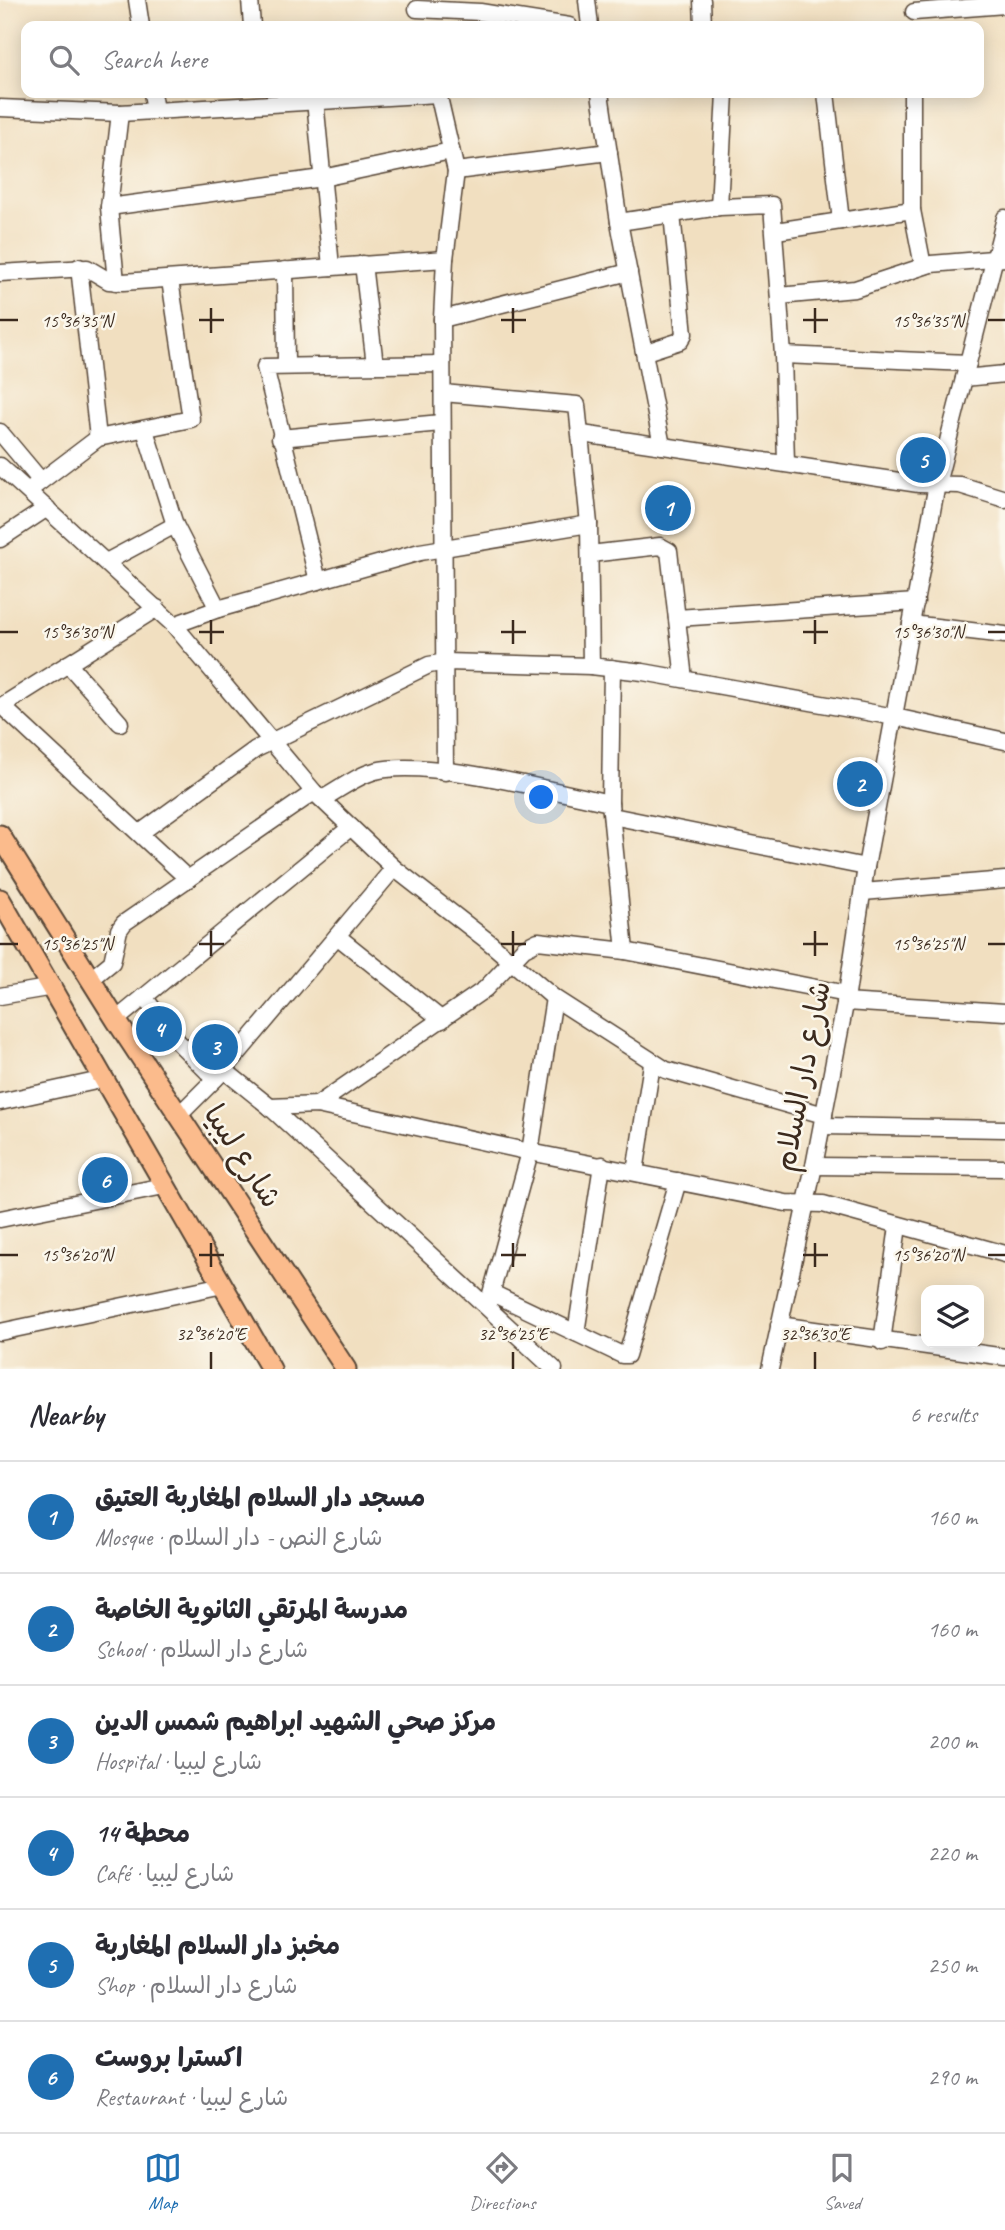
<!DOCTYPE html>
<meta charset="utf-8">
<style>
body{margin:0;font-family:Caveat,"Playpen Sans Arabic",sans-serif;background:#f2f2f3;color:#2b2b33}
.controls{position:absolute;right:21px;bottom:21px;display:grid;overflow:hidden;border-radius:14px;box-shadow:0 4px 18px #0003}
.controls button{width:63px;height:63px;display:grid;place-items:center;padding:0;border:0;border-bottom:2px solid #e1e1e2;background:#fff;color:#2b2b33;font:35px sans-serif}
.you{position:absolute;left:542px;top:798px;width:24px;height:24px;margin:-18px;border:5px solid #fff;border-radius:50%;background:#1a73e8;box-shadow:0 0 0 10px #1a73e833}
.badge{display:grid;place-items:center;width:46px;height:46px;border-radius:50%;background:#1f6fb2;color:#fff;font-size:23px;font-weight:700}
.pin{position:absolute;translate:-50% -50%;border:4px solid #fff;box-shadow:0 2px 7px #0006}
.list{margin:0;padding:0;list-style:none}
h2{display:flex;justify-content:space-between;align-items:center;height:91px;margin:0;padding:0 28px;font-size:30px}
h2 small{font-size:23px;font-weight:400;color:#7c7c81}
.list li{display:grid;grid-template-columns:46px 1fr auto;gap:21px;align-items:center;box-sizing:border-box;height:112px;padding:0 28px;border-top:2px solid #e1e1e2}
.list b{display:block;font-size:26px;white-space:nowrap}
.list p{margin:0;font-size:23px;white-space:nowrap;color:#7c7c81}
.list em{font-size:23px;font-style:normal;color:#7c7c81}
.icon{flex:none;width:38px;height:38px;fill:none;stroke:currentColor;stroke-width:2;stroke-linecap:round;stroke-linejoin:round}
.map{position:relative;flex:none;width:1005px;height:1369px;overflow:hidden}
.search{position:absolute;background:#fff;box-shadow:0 4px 18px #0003;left:21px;right:21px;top:21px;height:77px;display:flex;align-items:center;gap:18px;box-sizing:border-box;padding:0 24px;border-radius:14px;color:#7c7c81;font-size:26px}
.sheet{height:763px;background:#fff}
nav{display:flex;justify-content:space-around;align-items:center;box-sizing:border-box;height:98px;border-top:2px solid #e1e1e2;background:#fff;font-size:19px;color:#7c7c81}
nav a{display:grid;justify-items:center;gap:4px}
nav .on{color:#1f6fb2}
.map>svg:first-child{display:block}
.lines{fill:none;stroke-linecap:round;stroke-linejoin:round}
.minor-casing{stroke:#564536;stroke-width:19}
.major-casing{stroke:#564536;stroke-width:23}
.minor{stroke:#fff;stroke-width:16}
.major{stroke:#fbbb8c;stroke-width:19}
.ticks{fill:none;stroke:#3b2a1e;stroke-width:2.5}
.labels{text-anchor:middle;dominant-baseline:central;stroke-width:5;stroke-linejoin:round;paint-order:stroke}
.street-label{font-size:30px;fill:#3b2a1e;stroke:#fbf7ec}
.ticks-label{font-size:18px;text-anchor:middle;fill:#3b2a1e;stroke:#fbf7ec;stroke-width:5;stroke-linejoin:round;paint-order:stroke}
</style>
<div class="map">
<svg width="1005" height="1369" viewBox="0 0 1005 1369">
<rect width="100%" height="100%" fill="#fbf7ec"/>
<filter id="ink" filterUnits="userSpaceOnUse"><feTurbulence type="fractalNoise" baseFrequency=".0143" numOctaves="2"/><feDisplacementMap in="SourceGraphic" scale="14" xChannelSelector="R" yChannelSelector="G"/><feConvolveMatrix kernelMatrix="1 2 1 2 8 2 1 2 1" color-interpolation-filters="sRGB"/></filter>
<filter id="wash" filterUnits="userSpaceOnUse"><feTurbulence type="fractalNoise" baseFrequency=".00686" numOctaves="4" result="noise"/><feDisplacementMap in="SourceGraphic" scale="28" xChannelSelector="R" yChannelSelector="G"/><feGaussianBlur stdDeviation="1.57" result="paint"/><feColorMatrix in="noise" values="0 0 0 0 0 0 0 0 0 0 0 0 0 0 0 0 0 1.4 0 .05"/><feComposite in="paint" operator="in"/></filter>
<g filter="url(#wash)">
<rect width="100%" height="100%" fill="#f1dfc0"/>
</g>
<g filter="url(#ink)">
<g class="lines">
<defs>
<g id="minor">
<path d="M137 0 141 26"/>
<path d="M250 0 252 26"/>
<path d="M587 0 590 26"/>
<path d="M702 0 703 26"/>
<path d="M417 9 480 12 569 26"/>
<path d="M914 12 1005 5"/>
<path d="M152 93 155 110"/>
<path d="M438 93 456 171 445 259 442 319 445 772"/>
<path d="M600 93 619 222 662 446"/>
<path d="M826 93 841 221"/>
<path d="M912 93V210L923 266"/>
<path d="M315 100 331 267"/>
<path d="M0 108 120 113 438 94"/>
<path d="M456 171 609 152"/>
<path d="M109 207 322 178 451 151"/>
<path d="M719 207 725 93"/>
<path d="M619 222 719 207 772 205 783 355 786 463"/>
<path d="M776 231 912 210"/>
<path d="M363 264 375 365"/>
<path d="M79 267 98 438"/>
<path d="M285 270 286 365"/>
<path d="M0 273 87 268 109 281 123 282 445 259"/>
<path d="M116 282 109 207 120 113"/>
<path d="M779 296 855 289 931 264 1005 258"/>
<path d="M442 319 629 272"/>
<path d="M646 352 680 341 684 334 672 214"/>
<path d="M783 355 968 363"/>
<path d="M964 378 1005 374"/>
<path d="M443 393 577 405 589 524 591 666"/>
<path d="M145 430 175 525 218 609"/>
<path d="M0 432 41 481"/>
<path d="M582 434 919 484 960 485 1005 499"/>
<path d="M280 438 441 423"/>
<path d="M0 466 174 625 314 792 394 868 489 942 554 998 666 1070 824 1115"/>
<path d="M28 491 98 438 191 419 170 280"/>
<path d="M0 539 47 508"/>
<path d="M590 554 660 546 669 551 684 679"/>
<path d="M106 562 175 525"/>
<path d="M318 581 265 367 442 364"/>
<path d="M677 618 916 602"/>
<path d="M911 624 1005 635"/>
<path d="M174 625 218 609 420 552 589 524"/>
<path d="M68 664 120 723"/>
<path d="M612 668 610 803 625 951"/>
<path d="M2 706 188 879"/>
<path d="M0 707 157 608"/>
<path d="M322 799C339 790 356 776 375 771 429 758 552 791 610 803"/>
<path d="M612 816 866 867"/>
<path d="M140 833 256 749 429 665 446 662 591 666 643 672 895 717 1005 741"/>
<path d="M863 892 1005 880"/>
<path d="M337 936 442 1020"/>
<path d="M91 979 112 962 119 930 124 923 314 792"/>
<path d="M0 996 53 987"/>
<path d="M144 997 178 1042 215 1079"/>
<path d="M845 1002 1005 1012"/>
<path d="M116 1020 351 827"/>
<path d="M224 1070 270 1107 554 1369"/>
<path d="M0 1102 105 1079"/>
<path d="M317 1105 485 989 524 948 538 941 625 951 847 994"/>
<path d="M270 1107 317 1105 530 1152 786 1203 823 1204 1005 1254"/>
<path d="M180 1114 224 1070 394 868"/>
<path d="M822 1126 1005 1129"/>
<path d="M814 1166 1005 1168"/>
<path d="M635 1172 652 1064"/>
<path d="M0 1219 164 1186"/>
<path d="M492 1293 622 1355H627L678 1181"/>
<path d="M489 1301 530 1152 554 998"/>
<path d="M779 1325 1005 1357"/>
<path d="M0 1332 223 1285"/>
<path d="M576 1333 602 1165"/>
<path d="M882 1342 898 1226"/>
<path d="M770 1369 814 1166 847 994 866 867 937 484 1005 218"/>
</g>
<g id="major">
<path d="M0 835 116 1020 346 1369"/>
<path d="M0 899 271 1369"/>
</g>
</defs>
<!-- minor casing -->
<use href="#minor" class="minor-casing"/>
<!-- major casing -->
<use href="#major" class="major-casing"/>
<!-- minor -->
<use href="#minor" class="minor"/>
<!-- major -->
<use href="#major" class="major"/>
</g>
</g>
<!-- ticks -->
<path class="ticks" d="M211 308V333M513 308V333M815 308V333M0 320H18M199 320H224M501 320H526M803 320H828M988 320H1005M211 620V644M513 620V644M815 620V644M0 632H18M199 632H224M501 632H526M803 632H828M988 632H1005M211 931V956M513 931V956M815 931V956M0 944H18M199 944H224M501 944H526M803 944H828M988 944H1005M211 1243V1267M513 1243V1267M815 1243V1267M0 1255H18M199 1255H224M501 1255H526M803 1255H828M988 1255H1005M211 1352V1369M513 1352V1369M815 1352V1369"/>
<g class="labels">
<!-- street labels -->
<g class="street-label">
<text transform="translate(802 1076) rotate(-79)">شارع دار السلام</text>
<text transform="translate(243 1156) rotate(57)">شارع ليبيا</text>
</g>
</g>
<g class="ticks-label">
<text x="77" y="327">15°36'35"N</text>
<text x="928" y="327">15°36'35"N</text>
<text x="77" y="638">15°36'30"N</text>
<text x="928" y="638">15°36'30"N</text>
<text x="77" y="950">15°36'25"N</text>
<text x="928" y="950">15°36'25"N</text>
<text x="77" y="1261">15°36'20"N</text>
<text x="928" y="1261">15°36'20"N</text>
<text x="211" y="1340">32°36'20"E</text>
<text x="513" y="1340">32°36'25"E</text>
<text x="815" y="1340">32°36'30"E</text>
</g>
</svg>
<div class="controls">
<button><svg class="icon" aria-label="layers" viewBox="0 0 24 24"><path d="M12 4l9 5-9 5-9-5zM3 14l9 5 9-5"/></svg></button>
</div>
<div class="you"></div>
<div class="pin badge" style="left:668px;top:508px">1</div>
<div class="pin badge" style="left:860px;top:784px">2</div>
<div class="pin badge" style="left:215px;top:1047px">3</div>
<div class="pin badge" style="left:159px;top:1029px">4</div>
<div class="pin badge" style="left:923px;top:460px">5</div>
<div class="pin badge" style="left:105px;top:1180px">6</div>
<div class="search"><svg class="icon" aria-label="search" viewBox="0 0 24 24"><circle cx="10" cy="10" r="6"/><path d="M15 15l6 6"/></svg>Search here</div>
</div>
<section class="sheet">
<h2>Nearby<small>6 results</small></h2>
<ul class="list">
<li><span class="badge">1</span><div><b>مسجد دار السلام المغاربة العتيق</b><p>Mosque · شارع النص - دار السلام</p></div><em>160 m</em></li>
<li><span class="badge">2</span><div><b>مدرسة المرتقي الثانوية الخاصة</b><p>School · شارع دار السلام</p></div><em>160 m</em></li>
<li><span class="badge">3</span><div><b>مركز صحي الشهيد ابراهيم شمس الدين</b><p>Hospital · شارع ليبيا</p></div><em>200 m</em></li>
<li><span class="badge">4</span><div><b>محطة 14</b><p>Café · شارع ليبيا</p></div><em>220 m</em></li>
<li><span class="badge">5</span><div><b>مخبز دار السلام المغاربة</b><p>Shop · شارع دار السلام</p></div><em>250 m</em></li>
<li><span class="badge">6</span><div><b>اكسترا بروست</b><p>Restaurant · شارع ليبيا</p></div><em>290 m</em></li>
</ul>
</section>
<nav>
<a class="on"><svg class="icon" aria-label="map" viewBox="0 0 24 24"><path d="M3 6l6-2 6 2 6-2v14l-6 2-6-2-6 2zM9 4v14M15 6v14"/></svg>Map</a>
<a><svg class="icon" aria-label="directions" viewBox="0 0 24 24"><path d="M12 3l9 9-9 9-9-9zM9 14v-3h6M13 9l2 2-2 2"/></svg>Directions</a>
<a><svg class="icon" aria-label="saved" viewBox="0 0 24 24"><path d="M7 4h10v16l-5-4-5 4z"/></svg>Saved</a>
</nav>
